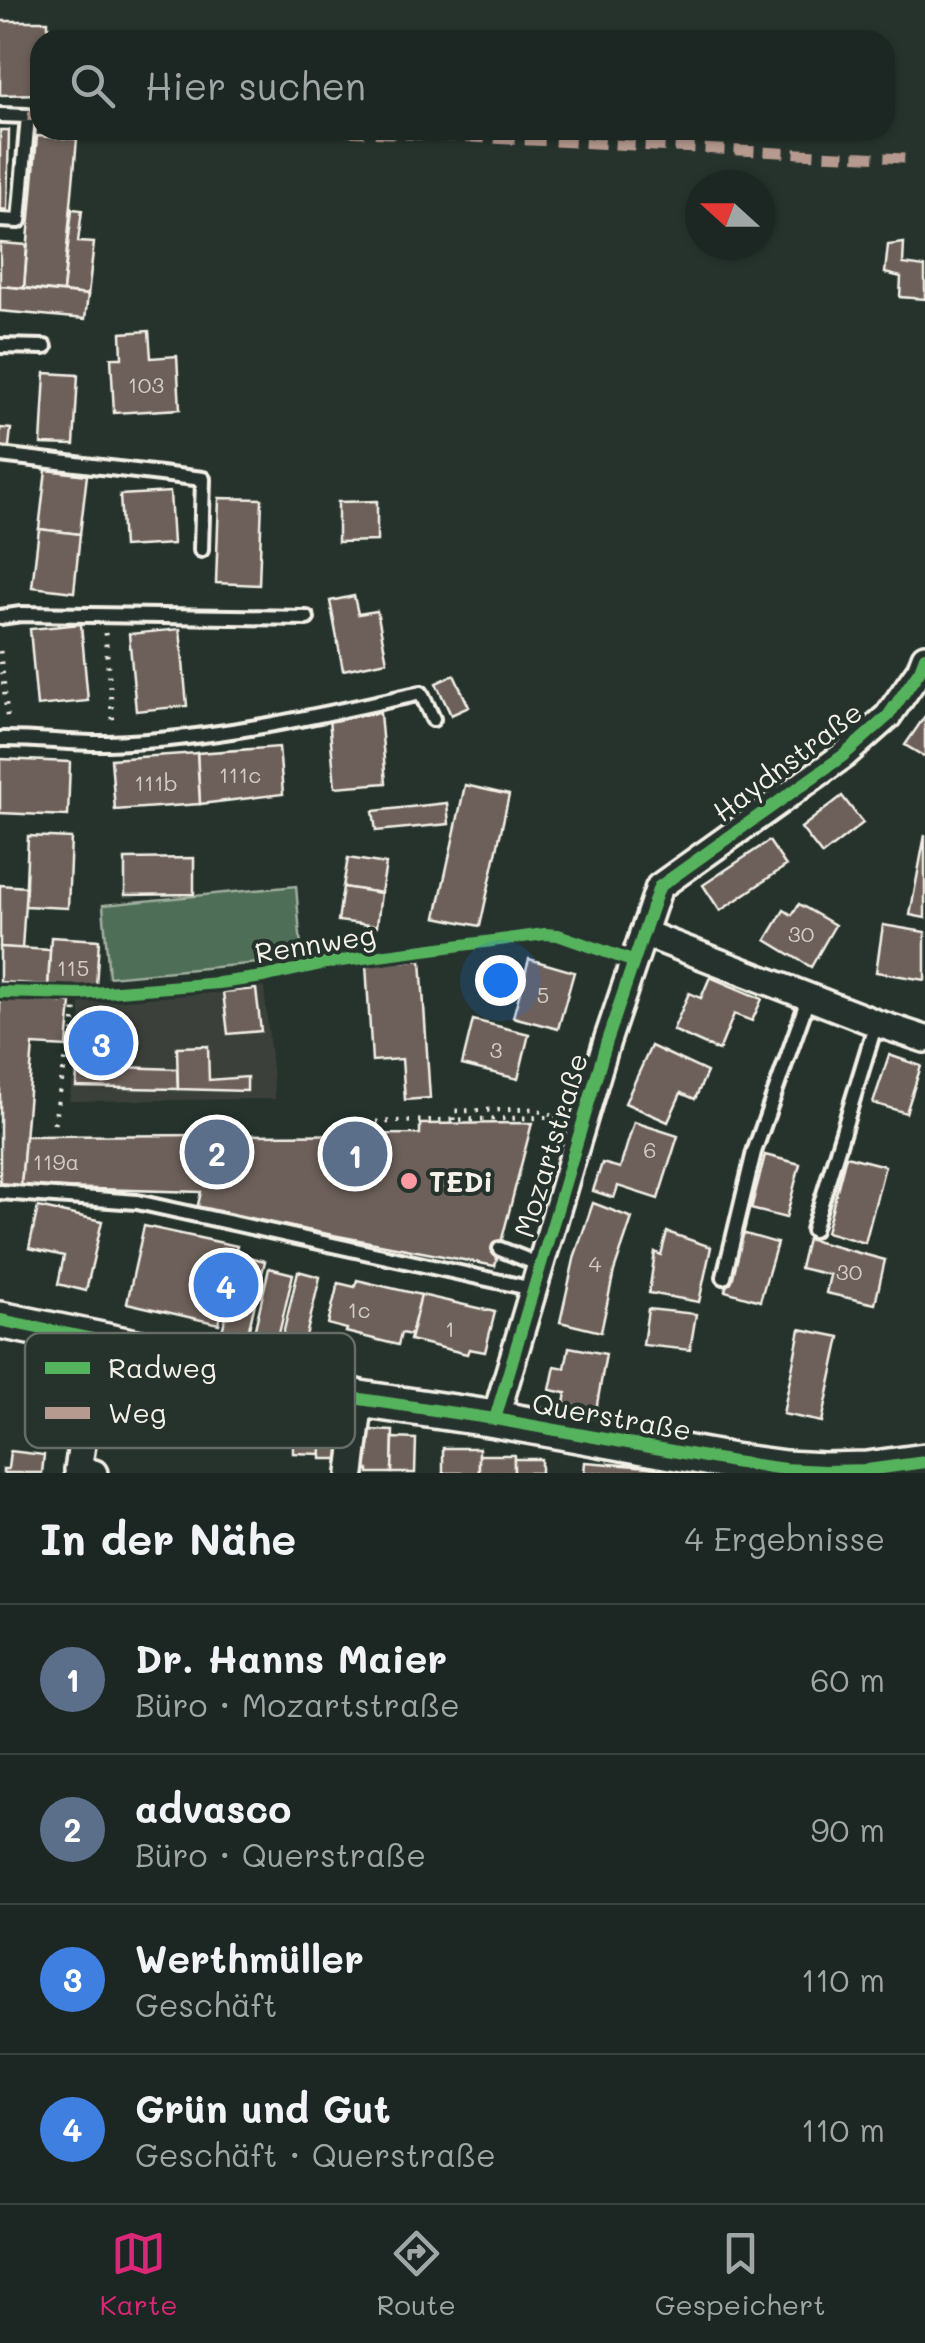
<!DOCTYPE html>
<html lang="de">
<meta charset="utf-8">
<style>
body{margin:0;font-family:Mali,sans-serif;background:#29322f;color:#f1f3f6}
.compass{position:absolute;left:685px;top:170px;width:90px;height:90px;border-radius:50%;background:#1c2622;box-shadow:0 2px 8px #0004;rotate:291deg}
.you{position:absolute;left:500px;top:980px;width:35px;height:35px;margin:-25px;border:8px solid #fff;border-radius:50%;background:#1a73e8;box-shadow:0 0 0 15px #1a73e833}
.badge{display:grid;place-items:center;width:65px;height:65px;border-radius:50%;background:#db2777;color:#fff;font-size:32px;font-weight:700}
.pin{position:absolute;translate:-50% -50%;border:5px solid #fff;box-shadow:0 2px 10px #0006}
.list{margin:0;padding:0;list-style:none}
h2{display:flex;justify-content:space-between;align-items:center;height:130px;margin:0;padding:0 40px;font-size:42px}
h2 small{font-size:32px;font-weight:400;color:#a0a5a5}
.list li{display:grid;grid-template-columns:65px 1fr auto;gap:30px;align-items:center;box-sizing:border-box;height:150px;padding:0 40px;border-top:2px solid #3a4340}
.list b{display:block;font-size:38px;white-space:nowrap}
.list p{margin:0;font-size:32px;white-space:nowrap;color:#a0a5a5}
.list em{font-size:32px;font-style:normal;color:#a0a5a5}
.icon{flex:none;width:55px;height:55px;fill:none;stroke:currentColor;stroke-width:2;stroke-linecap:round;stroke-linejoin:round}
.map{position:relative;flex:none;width:925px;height:1473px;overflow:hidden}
.search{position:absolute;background:#1c2622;box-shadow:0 2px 8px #0004;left:30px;right:30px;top:30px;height:110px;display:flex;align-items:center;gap:25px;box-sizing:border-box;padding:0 35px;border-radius:30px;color:#a0a5a5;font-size:38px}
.sheet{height:730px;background:#1c2622}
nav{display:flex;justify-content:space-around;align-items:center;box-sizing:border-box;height:140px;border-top:2px solid #3a4340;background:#1c2622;font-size:28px;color:#a0a5a5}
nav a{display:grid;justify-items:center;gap:5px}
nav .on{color:#db2777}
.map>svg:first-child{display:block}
.built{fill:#3b413a}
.green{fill:#4f6e58;stroke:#a2b0a0;stroke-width:2.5}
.building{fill:#6d615a;stroke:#f4f1e8;stroke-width:2.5}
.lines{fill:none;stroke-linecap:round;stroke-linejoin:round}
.lane-casing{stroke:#f4f1e8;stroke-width:20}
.street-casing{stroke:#f4f1e8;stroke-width:32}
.secondary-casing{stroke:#f4f1e8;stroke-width:42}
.path{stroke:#f4f1e8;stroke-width:5;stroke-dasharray:2.5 8;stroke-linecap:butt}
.lane{stroke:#26332d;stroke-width:12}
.street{stroke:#26332d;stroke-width:25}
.secondary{stroke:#26332d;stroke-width:35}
.quiet{stroke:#b69a8f;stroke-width:10;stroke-dasharray:20 10;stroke-linecap:butt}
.cycleway-casing{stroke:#26332d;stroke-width:19}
.cycleway{stroke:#56b35d;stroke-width:12}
.poi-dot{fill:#ff9aa2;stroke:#26332d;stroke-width:4}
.labels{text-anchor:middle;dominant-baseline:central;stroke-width:8;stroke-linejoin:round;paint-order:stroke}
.number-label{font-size:22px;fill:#d2cdc4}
.street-label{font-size:28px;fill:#f4f1e8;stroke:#26332d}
.poi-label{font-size:28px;font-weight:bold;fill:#f4f1e8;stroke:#26332d;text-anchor:start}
.key{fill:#26332d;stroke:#646c65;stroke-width:2.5}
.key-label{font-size:28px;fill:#f4f1e8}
</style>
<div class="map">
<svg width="925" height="1473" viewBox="0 0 925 1473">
<rect width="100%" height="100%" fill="#26332d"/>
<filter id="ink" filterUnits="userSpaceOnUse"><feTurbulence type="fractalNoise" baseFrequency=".01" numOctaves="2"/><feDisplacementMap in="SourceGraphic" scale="20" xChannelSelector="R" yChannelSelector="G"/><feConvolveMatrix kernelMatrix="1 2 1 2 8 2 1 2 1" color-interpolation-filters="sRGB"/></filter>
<g filter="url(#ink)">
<!-- built -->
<path class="built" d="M263 977 275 1099 69 1101 80 1034V994L219 983Z"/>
<!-- green -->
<path class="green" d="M296 886 302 959 109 977 103 905Z"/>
<!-- building -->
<g class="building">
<path d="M0 21H48V40H40V94L0 95Z"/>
<path d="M0 130H9L7 210 0 209Z"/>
<path d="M37 136 77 139 63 292 24 288Z"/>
<path d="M72 209 82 210 78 242 94 243 88 295 63 292Z"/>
<path d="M0 243 27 245 24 288 0 286Z"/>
<path d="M904 243 903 264 925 267V299L900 297 901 277 885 273 888 245Z"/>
<path d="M0 286 88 295 85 319 0 311Z"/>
<path d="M149 331 151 358 177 356 180 409 114 413 111 358H122L121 333Z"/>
<path d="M45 373 78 375 74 445 41 444Z"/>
<path d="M0 428 11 429 8 455 0 454Z"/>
<path d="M46 470 87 475 80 534 39 529Z"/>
<path d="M170 492 173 544 123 547 120 495Z"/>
<path d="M219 498 262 499 259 585 216 583Z"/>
<path d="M377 501V541L338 542V502Z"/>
<path d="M39 529 80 534 74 592 32 587Z"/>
<path d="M354 596 358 614 377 611 387 661 343 670 330 601Z"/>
<path d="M81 624 88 701 37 706 30 629Z"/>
<path d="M180 629 187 706 136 711 129 634Z"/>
<path d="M454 675 469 707 451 715 436 683Z"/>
<path d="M380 713 386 783 335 787 329 718Z"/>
<path d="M925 716V757L905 745Z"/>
<path d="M279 747 283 794 200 804 197 753Z"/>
<path d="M197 753 200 804 115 810 111 759Z"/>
<path d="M0 759 70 762 68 816 0 813Z"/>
<path d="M465 785 509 795 480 926 436 917Z"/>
<path d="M842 796 863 823 822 855 801 828Z"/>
<path d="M447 803 449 824 376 831 373 811Z"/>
<path d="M925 835V918L910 915Z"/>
<path d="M28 836 71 838 68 908 25 906Z"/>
<path d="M769 841 786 866 720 911 703 885Z"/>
<path d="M194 858V894L125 895V859Z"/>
<path d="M348 858 386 864 381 893 343 887Z"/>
<path d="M0 885 26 887 22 949 0 947Z"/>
<path d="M343 887 381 893 377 926 338 921Z"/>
<path d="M799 904 835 925 811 967 766 940 784 910 792 915Z"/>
<path d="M883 925 925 932V980L876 972Z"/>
<path d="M51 937 99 940 96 987 48 985Z"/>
<path d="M0 947 50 950 48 985 0 982Z"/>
<path d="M529 959 574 972 558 1029 513 1017Z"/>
<path d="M421 960 430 1098 405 1100 402 1059 372 1061 366 964Z"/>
<path d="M710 977 762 999 752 1021 734 1014 719 1051 673 1030 689 993 701 998Z"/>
<path d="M256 989 261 1031 228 1034 223 992Z"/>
<path d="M0 997 71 1003 67 1047 33 1045 21 1187 0 1185Z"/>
<path d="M473 1020 529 1034 518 1079 462 1065Z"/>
<path d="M80 1034 124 1037 120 1067 177 1069 178 1089 76 1087Z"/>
<path d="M208 1046 209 1080 247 1077V1091L178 1089 177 1047Z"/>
<path d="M651 1046 707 1072 695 1099 681 1093 668 1122 625 1103Z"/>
<path d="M889 1055 921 1066 906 1113 873 1103Z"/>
<path d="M634 1122 678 1136 658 1199 618 1186 614 1198 593 1191 602 1163 620 1168Z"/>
<path d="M532 1123 495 1266 197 1209 201 1192 21 1187 25 1136 420 1134V1124Z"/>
<path d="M765 1155 800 1164 786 1218 751 1209Z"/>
<path d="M846 1156 885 1166 865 1243 826 1232Z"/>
<path d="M593 1203 632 1218 614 1271 601 1332 560 1322 575 1255Z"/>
<path d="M38 1207 102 1221 86 1291 58 1284 64 1256 29 1248Z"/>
<path d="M144 1226 237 1246 219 1324 127 1303Z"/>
<path d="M667 1232 711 1247 699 1302 649 1293 655 1252 661 1255Z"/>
<path d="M742 1233 777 1243 760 1301 725 1291Z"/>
<path d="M807 1239 885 1260 875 1304 826 1293 830 1275 800 1268Z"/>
<path d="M240 1255 265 1261 247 1337 222 1332Z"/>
<path d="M269 1268 293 1274 278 1338 254 1333Z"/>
<path d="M298 1271 320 1277 303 1349 281 1343Z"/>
<path d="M357 1280 421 1295 411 1335 401 1333 398 1345 346 1332 347 1329 328 1324 338 1283 355 1287Z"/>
<path d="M421 1295 495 1312 485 1352 469 1349 467 1354 410 1340Z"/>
<path d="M648 1309 696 1314 690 1350 643 1345Z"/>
<path d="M800 1329 840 1337 822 1422 783 1414Z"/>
<path d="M569 1347 606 1354 596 1410 564 1404 566 1393 550 1390 555 1366 565 1368Z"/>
<path d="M293 1409H321V1454L293 1453Z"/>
<rect x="321" y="1415" width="27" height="44"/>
<path d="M369 1430 393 1431 392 1473H369V1470L357 1469 358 1446H369Z"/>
<path d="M393 1438 416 1439 415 1473H392Z"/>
<rect x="443" y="1448" width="36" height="25"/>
<path d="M10 1451 44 1455 42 1473H3V1469H8Z"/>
<rect x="479" y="1455" width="35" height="18"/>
<rect x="514" y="1459" width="27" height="14"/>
<path d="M585 1462 674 1469V1473H584Z"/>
</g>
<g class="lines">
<defs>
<g id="lane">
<path d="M0 115 28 116 19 221 0 220"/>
<path d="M0 346 45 347"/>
<path d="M0 455 203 479 201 550"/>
<path d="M0 617 21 614 307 618"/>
<path d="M0 739C36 738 72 744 108 743 214 740 318 716 421 693L433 719"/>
<path d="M0 1192 137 1202 533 1289"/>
<path d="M813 1230 876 1023"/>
<path d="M500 1249 540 1265"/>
<path d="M724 1277 754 1152 809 996"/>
</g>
<g id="street">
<path d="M643 933 876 1023 925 1039"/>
<path d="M495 1419 607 1041 659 887 844 755 888 716 920 670 925 657"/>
<path d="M94 1473 78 1470 98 1340"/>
<path d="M351 1473 360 1399"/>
</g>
<path id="secondary" d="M0 1320 233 1368 360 1399 495 1419 733 1462 785 1469 824 1471 867 1470 925 1462"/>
</defs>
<!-- lane casing -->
<use href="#lane" class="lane-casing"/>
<!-- street casing -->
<use href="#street" class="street-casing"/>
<!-- secondary casing -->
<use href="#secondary" class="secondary-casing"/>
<!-- path -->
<g class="path">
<path d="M105 633 113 723"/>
<path d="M0 651 8 723"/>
<path d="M454 1120V1111L534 1109 551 1115"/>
<path d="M376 1122 563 1117"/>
<path d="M54 1124 66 1057 73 1048 76 994"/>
</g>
<!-- lane -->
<use href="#lane" class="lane"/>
<!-- street -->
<use href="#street" class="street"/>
<!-- secondary -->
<use href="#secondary" class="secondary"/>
<!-- quiet -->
<g class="quiet">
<path d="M28 116H40"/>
<path d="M315 130 914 159"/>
</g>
<defs>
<g id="cycleway">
<path d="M0 992 80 994 219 983 263 977 326 963 545 934 558 935 632 961"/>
<path d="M0 1320 233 1368 360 1399 495 1419 733 1462 785 1469 824 1471 867 1470 925 1462"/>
<path d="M495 1419 607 1041 659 887 844 755 888 716 920 670 925 657"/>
</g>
</defs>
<!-- cycleway casing -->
<use href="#cycleway" class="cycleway-casing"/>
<!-- cycleway -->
<use href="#cycleway" class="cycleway"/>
</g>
</g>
<!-- markers -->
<circle class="poi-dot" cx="409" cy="1181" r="10"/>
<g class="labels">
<!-- number labels -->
<g class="number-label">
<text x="146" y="384">103</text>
<text x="240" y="774">111c</text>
<text x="156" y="782">111b</text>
<text x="801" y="933">30</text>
<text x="73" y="967">115</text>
<text x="543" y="994">5</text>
<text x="496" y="1049">3</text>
<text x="650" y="1149">6</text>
<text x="56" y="1161">119a</text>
<text x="595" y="1263">4</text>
<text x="849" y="1271">30</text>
<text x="359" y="1309">1c</text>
<text x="450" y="1328">1</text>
</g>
<!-- street labels -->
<g class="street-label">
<text transform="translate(787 761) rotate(-37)">Haydnstraße</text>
<text transform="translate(315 943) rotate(-9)">Rennweg</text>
<text transform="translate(550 1145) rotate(-73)">Mozartstraße</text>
<text transform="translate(612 1416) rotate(10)">Querstraße</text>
</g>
<!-- poi labels -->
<g class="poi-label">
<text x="429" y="1181">TEDi</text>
</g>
</g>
<!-- legend -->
<rect x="25" y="1333" width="330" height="115" rx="15" class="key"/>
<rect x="45" y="1362" width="45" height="12" fill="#56b35d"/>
<rect x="45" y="1407" width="45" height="12" fill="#b69a8f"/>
<g class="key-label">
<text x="108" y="1378">Radweg</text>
<text x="108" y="1423">Weg</text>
</g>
</svg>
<svg class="compass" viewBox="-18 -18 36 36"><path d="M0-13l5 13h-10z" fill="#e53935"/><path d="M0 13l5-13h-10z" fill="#a0a5a5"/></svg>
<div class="you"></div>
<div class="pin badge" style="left:355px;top:1154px;background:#5c6f8a">1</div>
<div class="pin badge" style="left:217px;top:1152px;background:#5c6f8a">2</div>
<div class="pin badge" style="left:101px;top:1043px;background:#3f7fe0">3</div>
<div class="pin badge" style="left:226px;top:1285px;background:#3f7fe0">4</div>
<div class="search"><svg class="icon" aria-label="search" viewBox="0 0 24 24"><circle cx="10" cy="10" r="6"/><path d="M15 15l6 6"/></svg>Hier suchen</div>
</div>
<section class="sheet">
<h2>In der Nähe<small>4 Ergebnisse</small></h2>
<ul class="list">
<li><span class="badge" style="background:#5c6f8a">1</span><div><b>Dr. Hanns Maier</b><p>Büro · Mozartstraße</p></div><em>60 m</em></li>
<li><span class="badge" style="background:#5c6f8a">2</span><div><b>advasco</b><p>Büro · Querstraße</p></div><em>90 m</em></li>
<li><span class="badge" style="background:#3f7fe0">3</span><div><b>Werthmüller</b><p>Geschäft</p></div><em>110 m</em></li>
<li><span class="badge" style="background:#3f7fe0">4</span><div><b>Grün und Gut</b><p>Geschäft · Querstraße</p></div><em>110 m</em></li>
</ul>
</section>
<nav>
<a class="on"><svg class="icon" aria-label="map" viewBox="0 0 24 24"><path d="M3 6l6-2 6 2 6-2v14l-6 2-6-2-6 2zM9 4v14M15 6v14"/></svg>Karte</a>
<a><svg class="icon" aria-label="directions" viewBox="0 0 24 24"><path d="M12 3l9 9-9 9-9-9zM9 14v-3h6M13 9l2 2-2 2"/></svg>Route</a>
<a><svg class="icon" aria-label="saved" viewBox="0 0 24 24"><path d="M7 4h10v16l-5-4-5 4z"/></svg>Gespeichert</a>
</nav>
